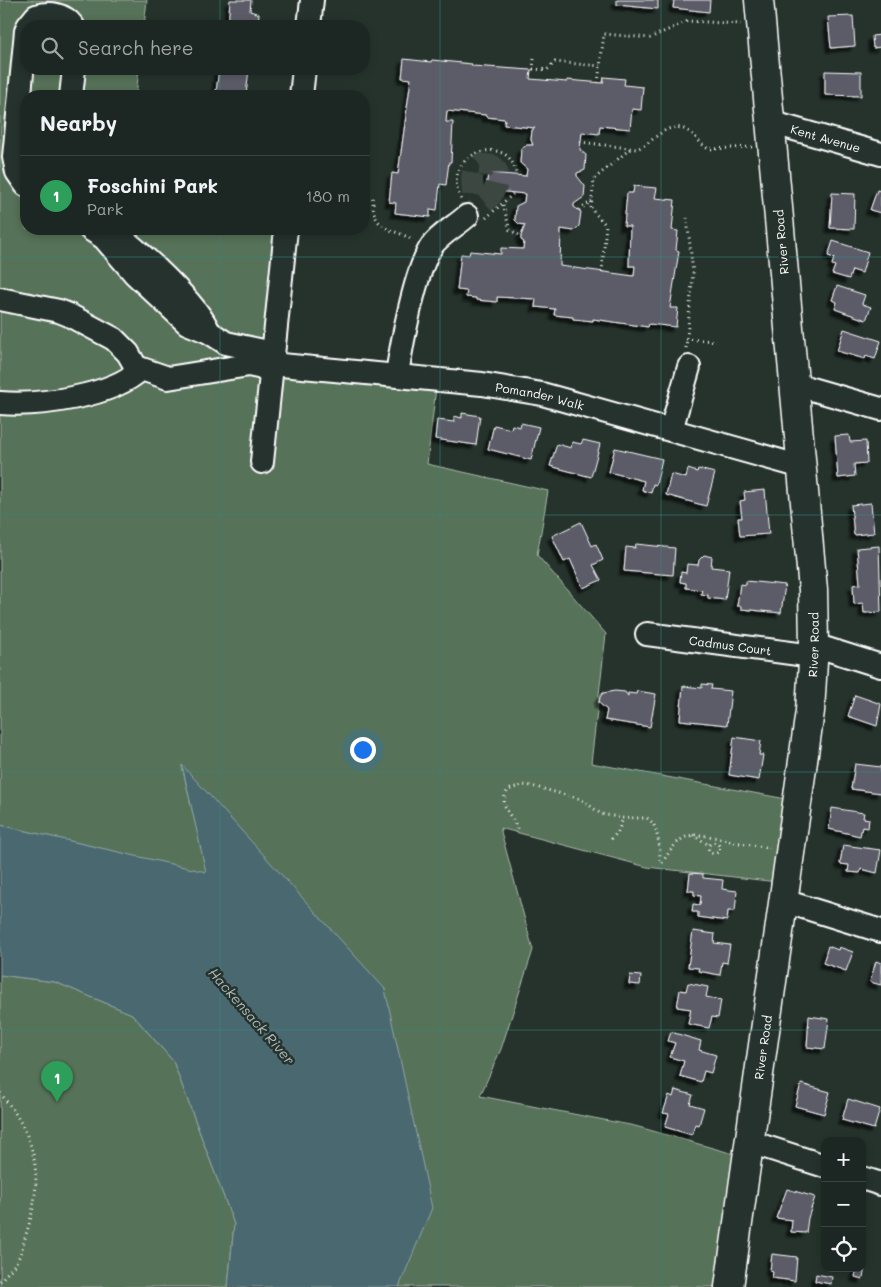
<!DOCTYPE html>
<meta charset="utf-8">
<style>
body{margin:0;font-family:Mali,sans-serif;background:#252e2a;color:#f1f3f6}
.controls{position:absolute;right:15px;bottom:15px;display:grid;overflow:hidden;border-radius:10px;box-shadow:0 2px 8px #0003}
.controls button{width:45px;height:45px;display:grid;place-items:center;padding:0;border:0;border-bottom:1px solid #3a4340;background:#1c2622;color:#f1f3f6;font:25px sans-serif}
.you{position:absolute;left:362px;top:749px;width:18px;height:18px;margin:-12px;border:4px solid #fff;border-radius:50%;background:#1a73e8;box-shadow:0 0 0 8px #1a73e833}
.badge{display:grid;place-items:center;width:32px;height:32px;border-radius:50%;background:#0b8043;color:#fff;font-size:16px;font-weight:700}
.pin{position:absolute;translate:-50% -41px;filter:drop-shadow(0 1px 2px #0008)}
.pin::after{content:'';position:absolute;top:26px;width:18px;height:15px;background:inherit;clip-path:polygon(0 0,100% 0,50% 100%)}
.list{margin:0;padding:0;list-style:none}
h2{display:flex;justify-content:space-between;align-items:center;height:65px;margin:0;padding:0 20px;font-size:21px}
h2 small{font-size:16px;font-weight:400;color:#a0a5a5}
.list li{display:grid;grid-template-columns:32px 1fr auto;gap:15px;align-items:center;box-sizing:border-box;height:80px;padding:0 20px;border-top:1px solid #3a4340}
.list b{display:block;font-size:19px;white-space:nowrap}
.list p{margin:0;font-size:16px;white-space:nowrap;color:#a0a5a5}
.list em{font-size:16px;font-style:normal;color:#a0a5a5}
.icon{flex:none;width:28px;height:28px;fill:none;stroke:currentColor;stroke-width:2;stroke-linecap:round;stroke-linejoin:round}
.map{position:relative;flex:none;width:881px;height:1287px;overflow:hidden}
.search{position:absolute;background:#1c2622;box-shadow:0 2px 8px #0003;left:20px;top:20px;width:350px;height:55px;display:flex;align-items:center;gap:12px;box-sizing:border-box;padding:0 18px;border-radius:20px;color:#a0a5a5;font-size:19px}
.panel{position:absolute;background:#1c2622;box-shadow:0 2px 8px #0003;left:20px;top:90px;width:350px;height:145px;border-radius:20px}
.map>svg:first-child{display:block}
.green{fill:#577259;stroke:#abb8ac}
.water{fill:#49686f;stroke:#92a4a9}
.building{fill:#5c5b67;stroke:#fff;filter:url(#shadow)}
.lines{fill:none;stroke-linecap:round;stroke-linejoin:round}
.minor-tunnel{stroke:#3c4742;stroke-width:22;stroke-dasharray:22 11;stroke-linecap:butt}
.minor-casing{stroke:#fff;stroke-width:26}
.major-casing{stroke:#fff;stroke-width:31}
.path{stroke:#fff;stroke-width:3;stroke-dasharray:1 4;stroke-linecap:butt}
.minor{stroke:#26332d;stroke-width:22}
.major{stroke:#26332d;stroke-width:28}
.grid{fill:none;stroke:#338b84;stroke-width:1;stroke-opacity:0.55}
.labels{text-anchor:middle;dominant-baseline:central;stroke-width:5;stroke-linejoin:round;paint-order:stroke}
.street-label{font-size:12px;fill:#fff;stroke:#26332d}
.water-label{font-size:14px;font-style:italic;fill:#adbbbe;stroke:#26332d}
</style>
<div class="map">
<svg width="881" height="1287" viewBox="0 0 881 1287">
<defs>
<filter id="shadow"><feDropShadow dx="-4.5" dy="4.5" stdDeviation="1" flood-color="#0009"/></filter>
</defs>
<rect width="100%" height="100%" fill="#26332d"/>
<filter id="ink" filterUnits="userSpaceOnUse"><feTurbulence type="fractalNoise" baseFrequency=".02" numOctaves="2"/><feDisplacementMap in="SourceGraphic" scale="10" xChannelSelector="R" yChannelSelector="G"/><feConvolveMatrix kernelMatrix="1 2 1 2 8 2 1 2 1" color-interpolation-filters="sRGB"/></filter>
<g filter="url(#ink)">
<!-- green -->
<g class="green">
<path d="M0 0H147L144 26H26V69H139L136 96H26V229H286L271 364 437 379 427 464 548 491 537 555 606 634 591 763 797 801 786 883 647 867 500 828 533 950 501 1049 480 1096 635 1126 748 1158 729 1287H399L401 1279 182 766 207 873 0 825Z"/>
<path d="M0 975 55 982 132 1014 173 1061 234 1224 228 1287H0Z"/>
</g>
<!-- water -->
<path class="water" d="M182 765 385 989 432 1208 399 1287H228L234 1224 173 1061 132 1014 55 982 0 975V825L206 872Z"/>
<!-- building -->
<g class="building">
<path d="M230 0H251L250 11 259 14 258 22 254 21V26H228Z"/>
<path d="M617 0H658V9L617 5Z"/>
<path d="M674 0H710L709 12 673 8Z"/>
<path d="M853 16 855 46 831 48 828 17Z"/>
<path d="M881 35V47L873 48 872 36Z"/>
<path d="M404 59 431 62 432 60 472 64V66L531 70 530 79 567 82V80L603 83 604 77 625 79 624 85 643 87 641 110 632 109 630 129 600 126 599 134 582 132 580 150 586 155 585 170 577 173V176L585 186 584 197 574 204V207L581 212 579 226 574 231 561 229 560 266 634 276 635 266H629L630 226H624L627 193H633L634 186 657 188 655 198 675 200 672 230 678 231 676 250 679 251 670 308H678L676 327 649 324 648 327 593 319V321L573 319V317L554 315 555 309 535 307 536 299 497 297V302L476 300V298L466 297 467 291 457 290 461 254 469 255 470 251 501 254V248L523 249 524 242 521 240V236L525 225 519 224 515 220 516 206 524 202 525 194 486 190 488 173 526 176 527 169 520 163 521 149 527 145H533L531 140 532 130 535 128 504 125 505 119 486 117V115L447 111 446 122H453L451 162H449L446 185 440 184 437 210 430 209V217L395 213 396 203 389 202 392 173 398 174 411 79 402 78Z"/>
<path d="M219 69H249L246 95 216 92Z"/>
<path d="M825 71 861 72V96L825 95Z"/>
<path d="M877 190 881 191V213L870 210Z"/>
<path d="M832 193 855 194 854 229 830 228Z"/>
<path d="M833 241 868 252 862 273 852 270 849 279 832 274 835 266 832 265 834 258 828 256Z"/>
<path d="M837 286 865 295 862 304 871 307 866 320 835 309 837 302 832 300Z"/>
<path d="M844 329 881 341 875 359 866 356 865 359 837 351Z"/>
<path d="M462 413 480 416 476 445 435 439 437 420 454 422V416L462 418Z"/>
<path d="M521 423 539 427 531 460 488 449 494 425 511 429 512 425 520 427Z"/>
<path d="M849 435 850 442 866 441 867 463 854 464 855 476 838 478 835 436Z"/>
<path d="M583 440 600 444 591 477 550 466 557 444 571 448 572 442 581 444Z"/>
<path d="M615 448 662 459 656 485 653 484 651 493 642 490 644 481 609 472Z"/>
<path d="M688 469 697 472 698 469 715 473 706 506 666 495 671 474 686 478Z"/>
<path d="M765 490 769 534 740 536 738 518H742L740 501 745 500 744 492Z"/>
<path d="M871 503 874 533 854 535 851 505Z"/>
<path d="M581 522 592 546 596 544 603 560 593 565 601 580 583 588 570 559 564 562 552 536Z"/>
<path d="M636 544 675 548 673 575 624 571 626 547 635 548Z"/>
<path d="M879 546 881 612 864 613 863 603 854 604 853 585 860 584 857 548Z"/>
<path d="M704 555 712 557 711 567 729 569 725 600 708 598V595L701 594 702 590 686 588V583L680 582 681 572 686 573 687 564 698 565 699 560Z"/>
<path d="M746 581 785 585 781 613 741 609V606H737L740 584 746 585Z"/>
<path d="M702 684 712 685 711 689 731 691 727 725 680 720 683 686 702 688Z"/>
<path d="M615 691 625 692 628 696V693L636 694 637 691 656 694 650 727 605 720 607 710 599 703 600 697 603 693Z"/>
<path d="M855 695 881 704 877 726 848 716Z"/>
<path d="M734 737 761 741 759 755H763L759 780 729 775Z"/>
<path d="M855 764 881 767V793L851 789Z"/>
<path d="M832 808 864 813 863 818 869 819 868 828 862 827 860 836 829 829Z"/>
<path d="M843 845 881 850 877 873 861 869 860 873 848 872 849 865 840 864Z"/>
<path d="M690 873 703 874V878L723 880 722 889 737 891 735 911H728L727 921 698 917V912H692L693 904 700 905 701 896 694 895V891H688Z"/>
<path d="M693 931 715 934 714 943 730 945 727 963 722 962 720 975 698 971 699 968 688 967Z"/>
<path d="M828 946 838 950 839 947 853 952 846 971 823 963Z"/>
<path d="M876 961 881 963V985L870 982Z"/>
<path d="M630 975 641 976 640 985 629 984Z"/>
<path d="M688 983 708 987 706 997 721 1000 718 1018 712 1017 709 1028 688 1024 691 1009 677 1007 680 990 686 991Z"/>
<path d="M809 1016 829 1019 825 1049 807 1047Z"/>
<path d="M671 1032 701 1041 699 1050 716 1055 711 1073 704 1071 701 1082 680 1076 684 1061 670 1057 675 1043 668 1041Z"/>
<path d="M801 1084 830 1092 824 1114 795 1106Z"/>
<path d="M675 1090 693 1095 690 1104 704 1108 699 1125 695 1124 692 1135 665 1127 669 1114 663 1113 669 1095 673 1097Z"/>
<path d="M848 1099 880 1109 874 1129 842 1120Z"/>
<path d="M787 1189 815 1197 808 1218 806 1233 791 1232 792 1220 776 1218Z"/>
<path d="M772 1254 797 1257 795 1281 772 1278 773 1272 770 1271Z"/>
<path d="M862 1265H865L863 1279 855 1277 857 1268H862Z"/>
<path d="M816 1274 832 1277 831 1284 815 1281Z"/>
</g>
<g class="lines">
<!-- minor-tunnel -->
<path class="minor-tunnel" d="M480 164 493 166 497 171C500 195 483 204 467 216 469 210 472 204 473 197 474 185 467 173 480 164Z"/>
<defs>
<g id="minor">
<path d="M28 26 36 16C50 12 64 14 73 26"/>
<path d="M309 26 312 0"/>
<path d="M26 31 14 157 17 172 26 185"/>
<path d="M71 96 74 69"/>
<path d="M301 96 304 69"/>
<path id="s1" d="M770 122 881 154"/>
<path d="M90 229 104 238 135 274 187 323 209 332 226 343 273 353"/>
<path d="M112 231C138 249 198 304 209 332"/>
<path d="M0 299 59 311 69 315 114 339 128 353 136 367 168 378 249 365 271 370"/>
<path id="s2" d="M271 364 482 384 542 394 802 467"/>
<path d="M397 374C402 343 415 272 431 247 439 235 456 226 467 216"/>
<path d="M794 384 881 409"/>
<path d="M0 403C38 406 112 397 141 369"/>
<path d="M671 430 689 367"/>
<path d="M262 462 286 229"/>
<path id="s3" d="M647 634 813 656"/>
<path d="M814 645 881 666"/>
<path d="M784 901 881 931"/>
<path d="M750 1142 825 1166"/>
<path d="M862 1178 881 1184"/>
</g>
<g id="major">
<path id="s4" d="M729 1287 810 711 814 645 813 590 759 0"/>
</g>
</defs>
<!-- minor casing -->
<use href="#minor" class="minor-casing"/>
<!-- major casing -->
<use href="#major" class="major-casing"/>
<!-- path -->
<g class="path">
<path d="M534 59 533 69 547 70 555 62 600 66"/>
<path d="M598 83 604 34 650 38 688 21 741 24"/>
<path d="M580 142 636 149C654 144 666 118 688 131 697 136 700 145 709 149L752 147"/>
<path d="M364 195 372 196C374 202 372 209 375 215 381 233 401 230 413 241"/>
<path d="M461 199C437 153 513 129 516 176"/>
<path d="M503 205 510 230 521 236"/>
<path d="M579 210 592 201"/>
<path d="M486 218 514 193"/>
<path d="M602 272 606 225 591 209 594 179 630 149"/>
<path d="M686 339 716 341"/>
<path d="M686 348 693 273 687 218"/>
<path d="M517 829C513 815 497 806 508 790L522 785 532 786 581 799 601 814 623 818H647L653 823 656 830 660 848V862L662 863C681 833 688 831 722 839 737 843 754 845 769 848"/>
<path d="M693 835 709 845"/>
<path d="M611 839 618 832 623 818"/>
<circle cx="714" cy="848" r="5.5"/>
<path d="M0 1093C36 1136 44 1174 28 1228 25 1237 23 1248 19 1257 15 1266 6 1274 0 1281"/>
</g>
<!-- minor -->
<use href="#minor" class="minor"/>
<!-- major -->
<use href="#major" class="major"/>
</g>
</g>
<!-- grid -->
<path class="grid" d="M220 0V26M440 0V1287M661 0V1287M220 69V96M220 229V1287M0 257H881M0 515H881M0 772H881M0 1030H881"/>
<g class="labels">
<!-- street labels -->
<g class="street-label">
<text stroke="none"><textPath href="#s1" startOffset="58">Kent Avenue</textPath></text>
<text transform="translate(781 242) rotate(-95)">River Road</text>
<text stroke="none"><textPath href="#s2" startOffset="271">Pomander Walk</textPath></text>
<text stroke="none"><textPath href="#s3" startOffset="84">Cadmus Court</textPath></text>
<text stroke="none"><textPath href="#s4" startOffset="648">River Road</textPath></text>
<text stroke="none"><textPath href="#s4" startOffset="242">River Road</textPath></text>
</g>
<!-- water labels -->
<g class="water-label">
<text transform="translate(252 1016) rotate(49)">Hackensack River</text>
</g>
</g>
</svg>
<div class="controls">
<button>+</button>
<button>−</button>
<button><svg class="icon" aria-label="locate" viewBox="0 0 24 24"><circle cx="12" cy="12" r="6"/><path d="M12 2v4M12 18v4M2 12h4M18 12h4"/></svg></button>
</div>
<div class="you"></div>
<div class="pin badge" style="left:57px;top:1102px;background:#2e9e5b">1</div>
<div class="search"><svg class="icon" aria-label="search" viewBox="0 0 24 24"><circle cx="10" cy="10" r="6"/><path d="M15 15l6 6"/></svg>Search here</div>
<section class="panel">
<h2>Nearby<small></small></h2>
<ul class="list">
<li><span class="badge" style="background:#2e9e5b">1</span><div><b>Foschini Park</b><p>Park</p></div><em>180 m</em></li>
</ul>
</section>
</div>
